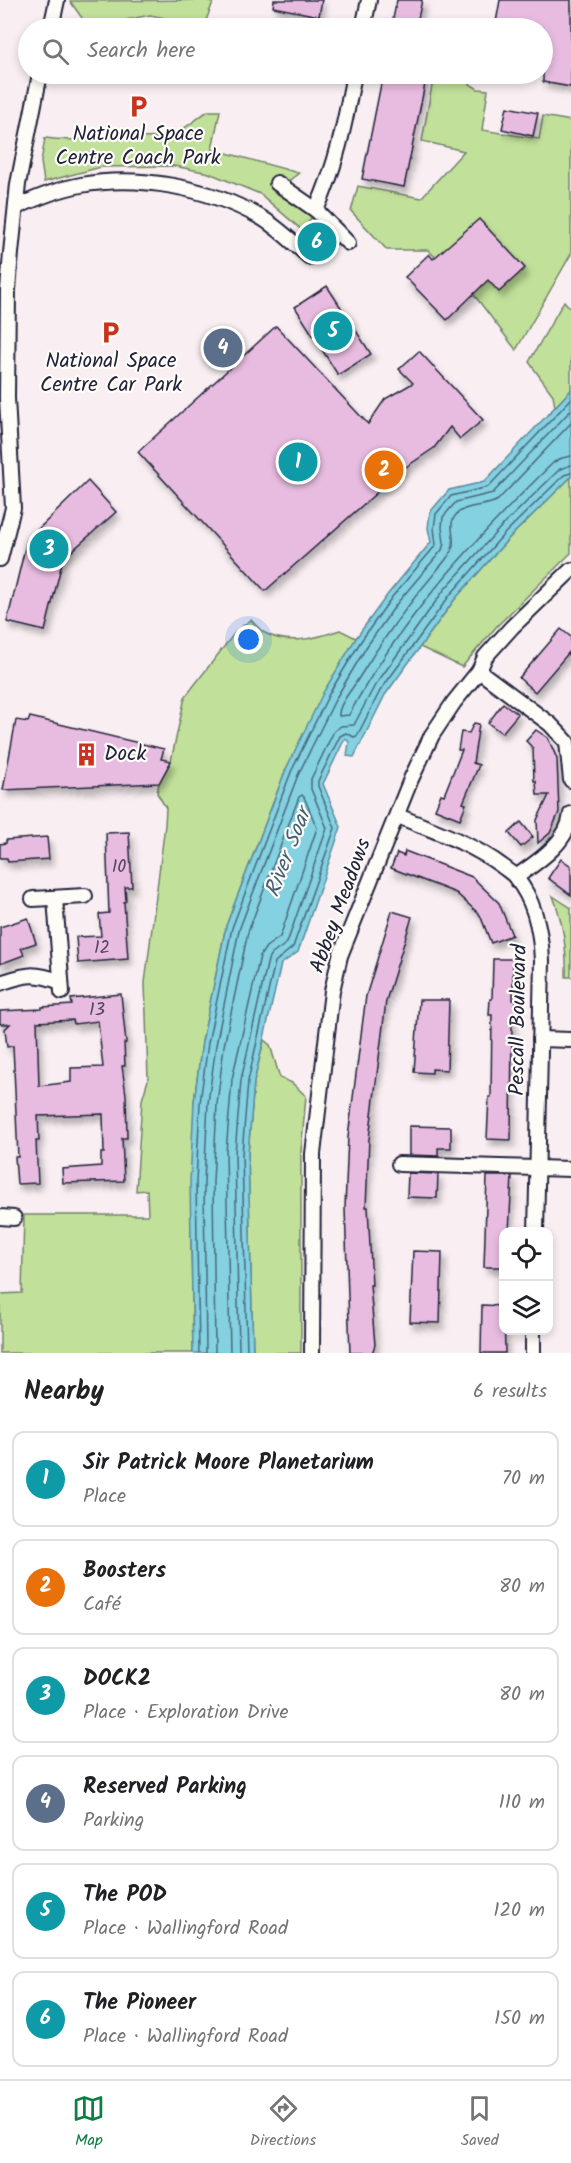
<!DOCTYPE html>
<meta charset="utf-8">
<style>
body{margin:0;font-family:Kalam,sans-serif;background:#f2f2f2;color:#202124}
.controls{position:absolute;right:18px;bottom:18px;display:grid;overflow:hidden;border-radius:12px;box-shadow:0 3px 9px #0003}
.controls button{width:54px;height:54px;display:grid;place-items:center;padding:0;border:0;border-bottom:2px solid #e0e0e0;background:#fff;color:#202124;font:30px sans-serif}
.you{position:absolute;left:249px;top:640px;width:21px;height:21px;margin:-15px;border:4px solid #fff;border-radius:50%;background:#1a73e8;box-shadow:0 0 0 9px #1a73e833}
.badge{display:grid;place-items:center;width:39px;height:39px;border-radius:50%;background:#0b8043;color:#fff;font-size:20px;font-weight:700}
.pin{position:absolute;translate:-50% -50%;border:3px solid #fff;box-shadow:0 2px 6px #0006}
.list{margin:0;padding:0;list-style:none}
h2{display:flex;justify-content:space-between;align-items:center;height:78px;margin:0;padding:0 24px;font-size:26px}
h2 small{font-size:20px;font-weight:400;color:#757577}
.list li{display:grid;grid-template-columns:39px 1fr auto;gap:18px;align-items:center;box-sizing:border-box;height:96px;margin:0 12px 12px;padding:0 12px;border:2px solid #e0e0e0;border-radius:12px}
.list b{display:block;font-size:22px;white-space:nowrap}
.list p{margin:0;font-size:20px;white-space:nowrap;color:#757577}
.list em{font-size:20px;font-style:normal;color:#757577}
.icon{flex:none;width:33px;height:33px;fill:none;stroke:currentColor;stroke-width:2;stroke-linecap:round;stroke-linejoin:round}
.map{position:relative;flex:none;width:571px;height:1353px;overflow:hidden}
.search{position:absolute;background:#fff;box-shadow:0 3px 9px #0003;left:18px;right:18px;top:18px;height:66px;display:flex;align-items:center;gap:15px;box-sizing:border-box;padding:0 21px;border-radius:33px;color:#757577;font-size:22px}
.sheet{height:726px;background:#fff}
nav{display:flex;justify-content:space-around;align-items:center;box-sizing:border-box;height:84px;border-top:2px solid #e0e0e0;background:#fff;font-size:16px;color:#757577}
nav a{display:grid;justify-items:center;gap:3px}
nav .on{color:#0b8043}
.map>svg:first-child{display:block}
.green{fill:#c1e099;stroke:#72816a;stroke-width:1.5}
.water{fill:#83d1e1;stroke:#5c8b9f;stroke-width:1.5}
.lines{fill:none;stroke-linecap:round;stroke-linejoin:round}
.shore{stroke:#49687d;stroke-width:1.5}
.building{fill:#e8bce0;stroke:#22223b;stroke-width:1.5;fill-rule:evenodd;filter:url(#shadow)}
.street-casing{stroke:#22223b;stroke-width:18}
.street{stroke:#fdfcf7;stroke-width:14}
.labels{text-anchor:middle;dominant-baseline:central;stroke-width:4.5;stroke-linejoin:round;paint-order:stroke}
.number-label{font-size:18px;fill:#544864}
.poi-label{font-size:21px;fill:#22223b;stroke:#fdfcf7}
.street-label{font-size:21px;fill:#22223b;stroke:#fdfcf7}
.water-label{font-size:22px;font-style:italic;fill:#445f75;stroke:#fdfcf7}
</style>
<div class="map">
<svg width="571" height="1353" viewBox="0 0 571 1353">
<defs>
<filter id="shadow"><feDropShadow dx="3.5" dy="6" stdDeviation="3" flood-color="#0004"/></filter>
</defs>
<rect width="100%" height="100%" fill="#f9eff2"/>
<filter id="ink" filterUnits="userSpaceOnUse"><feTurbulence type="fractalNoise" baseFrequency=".0167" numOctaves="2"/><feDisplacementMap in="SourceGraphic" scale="12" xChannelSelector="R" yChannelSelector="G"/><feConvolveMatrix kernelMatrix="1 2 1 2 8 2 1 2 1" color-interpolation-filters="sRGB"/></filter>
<g filter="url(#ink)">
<!-- green -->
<g class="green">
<path d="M205 0 213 2 204 26 150 15 106 24 84 21 70 1Z"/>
<path d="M434 74H454L478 89 488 90 482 130 539 139 543 116 571 121V254L516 350 475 296 428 250H387L351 211 358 186 421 198 464 151 422 141Z"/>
<path d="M208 111H220L212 149 299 173 274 192 316 210 303 231 260 194 209 173 174 166 101 167 44 182 41 162 45 138C70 142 93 138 118 137 136 137 157 140 173 134 186 129 197 118 208 111Z"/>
<path d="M564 301 571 309V390L555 407 553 395 529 362Z"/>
<path d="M571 477V553L497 626 462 667 420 647 455 599 510 537Z"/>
<path d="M251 620C255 624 260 630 265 633 288 646 317 638 340 630L356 638 286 769 226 926 202 1042 194 1102 191 1242 193 1353H0V1294L22 1293 24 1215H148L147 1190 136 1191 142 1100 148 1080 145 983 165 825 166 808 157 793 159 783 171 761 185 697 237 630Z"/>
<path d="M553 896 571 908V977H566C567 948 563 922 553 896Z"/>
<path d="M264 1040 270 1045 280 1078 292 1083 306 1096 301 1152V1353H253L248 1154 254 1082Z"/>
</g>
<!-- water -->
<path class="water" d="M571 390V477L510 537 455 599 385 695 354 757 347 756 349 742 345 738 323 784 341 827 298 952 281 964 254 1082 248 1154 253 1353H193L190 1182 194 1102 202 1042 226 926 286 769 324 691 356 638 388 594 431 542 428 528 430 512 449 490 484 482Z"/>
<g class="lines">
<!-- shore -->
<g class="shore">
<path d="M571 423 498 500C487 507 469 504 459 512 446 523 455 532 453 546 451 555 444 562 438 569 407 605 380 643 355 684 349 693 338 706 339 716L349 715C400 619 476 538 554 462L562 458 571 456"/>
<path d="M199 1353 196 1182 200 1103 208 1043 232 928 291 772 329 694 361 641 392 597 436 545 434 528 436 514 451 496 488 487 571 399"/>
<path d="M206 1353 204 1182 208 1103 216 1045 239 930 298 775 336 698 367 646 398 602 442 550 444 543 442 527 443 517 456 502 493 493 571 410"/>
<path d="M215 1353 213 1182 217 1104 224 1046 248 932 299 797 302 795 304 797 317 828 280 937 266 947 260 956 232 1079 226 1152 230 1353"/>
<path d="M239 1353 235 1153 241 1080 268 960 272 954 287 943 327 828 311 789V779L334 731 341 726 354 725 374 687 444 590 500 528 560 469 571 465"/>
<path d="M247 1353 242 1154 248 1081 275 962 293 947 335 828 318 786V781L340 736 346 733 354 737 357 736 380 691 450 595 505 533 564 475 571 473"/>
</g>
</g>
<!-- building -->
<g class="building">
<path d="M274 0H322L319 16 273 7Z"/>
<path d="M397 0H422L416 28H391Z"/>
<path d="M500 0H571V87L543 82V28H495Z"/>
<path d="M383 74H427L404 187 362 179Z"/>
<path d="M507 107 538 113 533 136 502 129Z"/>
<path d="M479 219 525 268 499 292 488 280 447 320 405 277 429 254 433 259Z"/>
<path d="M327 286 371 354 338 375 295 307Z"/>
<path d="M276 326 368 424 385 399 413 383 399 369 419 351 483 420 460 439 450 427 434 448 406 467 265 591 138 452Z"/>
<path d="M88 481 116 512 63 559 45 631 7 622 27 540Z"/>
<path d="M561 629 571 637V650L535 692 519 678Z"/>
<path d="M503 703 518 714 502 733 488 723Z"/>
<path d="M30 717 164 749 161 759 171 761 159 783 3 790 16 720 28 722Z"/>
<path d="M474 723 479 724 473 763 479 765 463 803 466 804 460 819 435 809 441 794 444 795 462 750H458L461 732 469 733Z"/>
<path d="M536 730 548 738 557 759 559 812 550 833 538 843 537 820 549 795H537L536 781H534L533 748 526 741Z"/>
<path d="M521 822 533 837 521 847 509 833Z"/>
<path d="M129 832 132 887H125L126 901 124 902 128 959 78 963 76 937 101 936 99 914 109 913 106 833Z"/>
<path d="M47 837 49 859 8 862 7 858H0V844L6 843V840Z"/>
<path d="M405 851 472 877 499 903 512 935 491 943 480 915 456 893 391 868 397 853 404 856Z"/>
<path d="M561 859 571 866V895L548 878Z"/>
<path d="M392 911 412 917 386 1001 369 1139 366 1207H368L372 1285H370L375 1345 372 1353H350L345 1208 348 1137 366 996Z"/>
<path d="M28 918 36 943 21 948 24 955 0 964V927Z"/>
<path d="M493 959H513V1000H516V1015H512L511 1140 487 1139 489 1097H491L492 1015H489L490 999H492Z"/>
<path d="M121 994 126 1043H124L125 1066H122L126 1095 127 1138H122L124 1181 63 1183 62 1169 101 1166V1153H104L103 1114 38 1116 39 1141H36L38 1183 17 1184 15 1157H18L13 1046 7 1047 5 1029 10 1024H0V1011L42 1009V1007L72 1005 71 999ZM73 1020 74 1024 98 1021 103 1067 71 1068V1082L39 1086 37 1022Z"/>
<path d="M419 1000H449L447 1070 432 1069V1073L414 1072Z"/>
<path d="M409 1126 451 1127V1148H438V1156L409 1155Z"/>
<path d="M408 1173 438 1174 437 1198 407 1197Z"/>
<path d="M487 1176H512L509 1232H504V1267H484Z"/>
<path d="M413 1251 442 1252 440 1323 410 1322Z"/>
<path d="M482 1305 504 1306 505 1353H481Z"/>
</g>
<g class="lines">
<defs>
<g id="street">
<path d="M51 28 57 0"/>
<path d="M363 28 369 0"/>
<path d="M277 183 316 210 348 243"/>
<path d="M16 207C37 198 58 189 81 185 139 174 209 188 260 217 278 227 294 244 310 257L337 232"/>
<path d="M316 210C337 165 345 122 354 74"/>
<path d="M0 559 13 508 7 398 8 290 11 253 18 184 40 74"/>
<path d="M479 671 550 724 567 742 571 780"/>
<path d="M398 816C434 831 471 843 502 866 507 870 513 873 516 878 535 901 541 932 542 961L536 1232"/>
<path d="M516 877C537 862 568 843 571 814"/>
<path d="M55 898 62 992"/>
<path d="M33 899 85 896"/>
<path d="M0 983C27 974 34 972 61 982"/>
<path d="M540 1039 571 1040"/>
<path d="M399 1164 571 1169"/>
<path d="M0 1217 14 1218"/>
<path d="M312 1353 313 1154 332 991 340 956 411 779 432 735 454 702 479 671 485 657 512 627 571 570"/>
<path d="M533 1353V1330"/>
</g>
</defs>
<!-- street casing -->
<use href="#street" class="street-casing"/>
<!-- street -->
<use href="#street" class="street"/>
</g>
</g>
<!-- icons -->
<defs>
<symbol id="parking-bare" viewBox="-9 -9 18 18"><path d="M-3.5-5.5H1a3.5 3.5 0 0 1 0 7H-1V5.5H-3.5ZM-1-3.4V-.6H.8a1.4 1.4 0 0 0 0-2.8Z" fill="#c8321e" stroke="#fdfcf7" stroke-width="2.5" paint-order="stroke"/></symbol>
<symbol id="building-bare" viewBox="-9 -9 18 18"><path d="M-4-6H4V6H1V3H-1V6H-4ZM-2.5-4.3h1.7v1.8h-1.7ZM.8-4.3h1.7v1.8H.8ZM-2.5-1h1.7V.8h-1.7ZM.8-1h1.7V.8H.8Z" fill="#c8321e" stroke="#fdfcf7" stroke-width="2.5" paint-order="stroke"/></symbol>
</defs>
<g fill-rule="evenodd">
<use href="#parking-bare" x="122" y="90" width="33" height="33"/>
<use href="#parking-bare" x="94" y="316" width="33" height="33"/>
<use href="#building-bare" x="70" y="738" width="33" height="33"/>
</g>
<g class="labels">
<!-- number labels -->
<g class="number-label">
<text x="119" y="867">10</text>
<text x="102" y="948">12</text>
<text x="97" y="1010">13</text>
</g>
<!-- poi labels -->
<g class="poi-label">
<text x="138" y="134">National Space<tspan x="138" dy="24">Centre Coach Park</tspan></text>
<text x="111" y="361">National Space<tspan x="111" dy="24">Centre Car Park</tspan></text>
<text x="104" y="754" text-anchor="start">Dock</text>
</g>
<!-- street labels -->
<g class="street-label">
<text transform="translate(341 906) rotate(-70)">Abbey Meadows</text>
<text transform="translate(519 1020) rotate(-89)">Pescall Boulevard</text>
</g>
<!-- water labels -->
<g class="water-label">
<text transform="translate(289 853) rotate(-69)">River Soar</text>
</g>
</g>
</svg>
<div class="controls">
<button><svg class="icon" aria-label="locate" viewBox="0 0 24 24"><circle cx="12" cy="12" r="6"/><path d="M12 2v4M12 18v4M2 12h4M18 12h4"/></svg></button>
<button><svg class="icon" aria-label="layers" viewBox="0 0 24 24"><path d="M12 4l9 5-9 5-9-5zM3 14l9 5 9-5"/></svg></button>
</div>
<div class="you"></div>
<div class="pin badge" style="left:298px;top:462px;background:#0f9aa8">1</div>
<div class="pin badge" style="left:384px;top:470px;background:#e8710a">2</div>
<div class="pin badge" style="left:49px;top:549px;background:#0f9aa8">3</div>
<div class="pin badge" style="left:223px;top:348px;background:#5c6f8a">4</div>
<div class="pin badge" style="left:333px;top:331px;background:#0f9aa8">5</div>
<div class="pin badge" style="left:317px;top:242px;background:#0f9aa8">6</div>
<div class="search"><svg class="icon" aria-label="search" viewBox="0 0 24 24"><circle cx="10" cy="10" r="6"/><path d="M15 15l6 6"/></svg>Search here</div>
</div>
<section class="sheet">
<h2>Nearby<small>6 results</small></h2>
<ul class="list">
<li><span class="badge" style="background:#0f9aa8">1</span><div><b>Sir Patrick Moore Planetarium</b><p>Place</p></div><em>70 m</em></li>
<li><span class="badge" style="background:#e8710a">2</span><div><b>Boosters</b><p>Café</p></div><em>80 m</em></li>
<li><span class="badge" style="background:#0f9aa8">3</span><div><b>DOCK2</b><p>Place · Exploration Drive</p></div><em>80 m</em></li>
<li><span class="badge" style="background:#5c6f8a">4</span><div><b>Reserved Parking</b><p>Parking</p></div><em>110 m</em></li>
<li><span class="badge" style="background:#0f9aa8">5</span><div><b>The POD</b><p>Place · Wallingford Road</p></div><em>120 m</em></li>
<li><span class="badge" style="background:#0f9aa8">6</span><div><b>The Pioneer</b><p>Place · Wallingford Road</p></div><em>150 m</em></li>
</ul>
</section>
<nav>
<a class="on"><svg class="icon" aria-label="map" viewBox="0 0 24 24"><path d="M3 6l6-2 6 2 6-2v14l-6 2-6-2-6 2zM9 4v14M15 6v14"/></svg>Map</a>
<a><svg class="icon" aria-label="directions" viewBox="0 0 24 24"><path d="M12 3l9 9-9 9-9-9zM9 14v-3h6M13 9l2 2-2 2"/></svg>Directions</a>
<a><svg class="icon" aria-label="saved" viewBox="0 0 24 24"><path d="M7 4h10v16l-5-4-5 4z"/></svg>Saved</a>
</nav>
